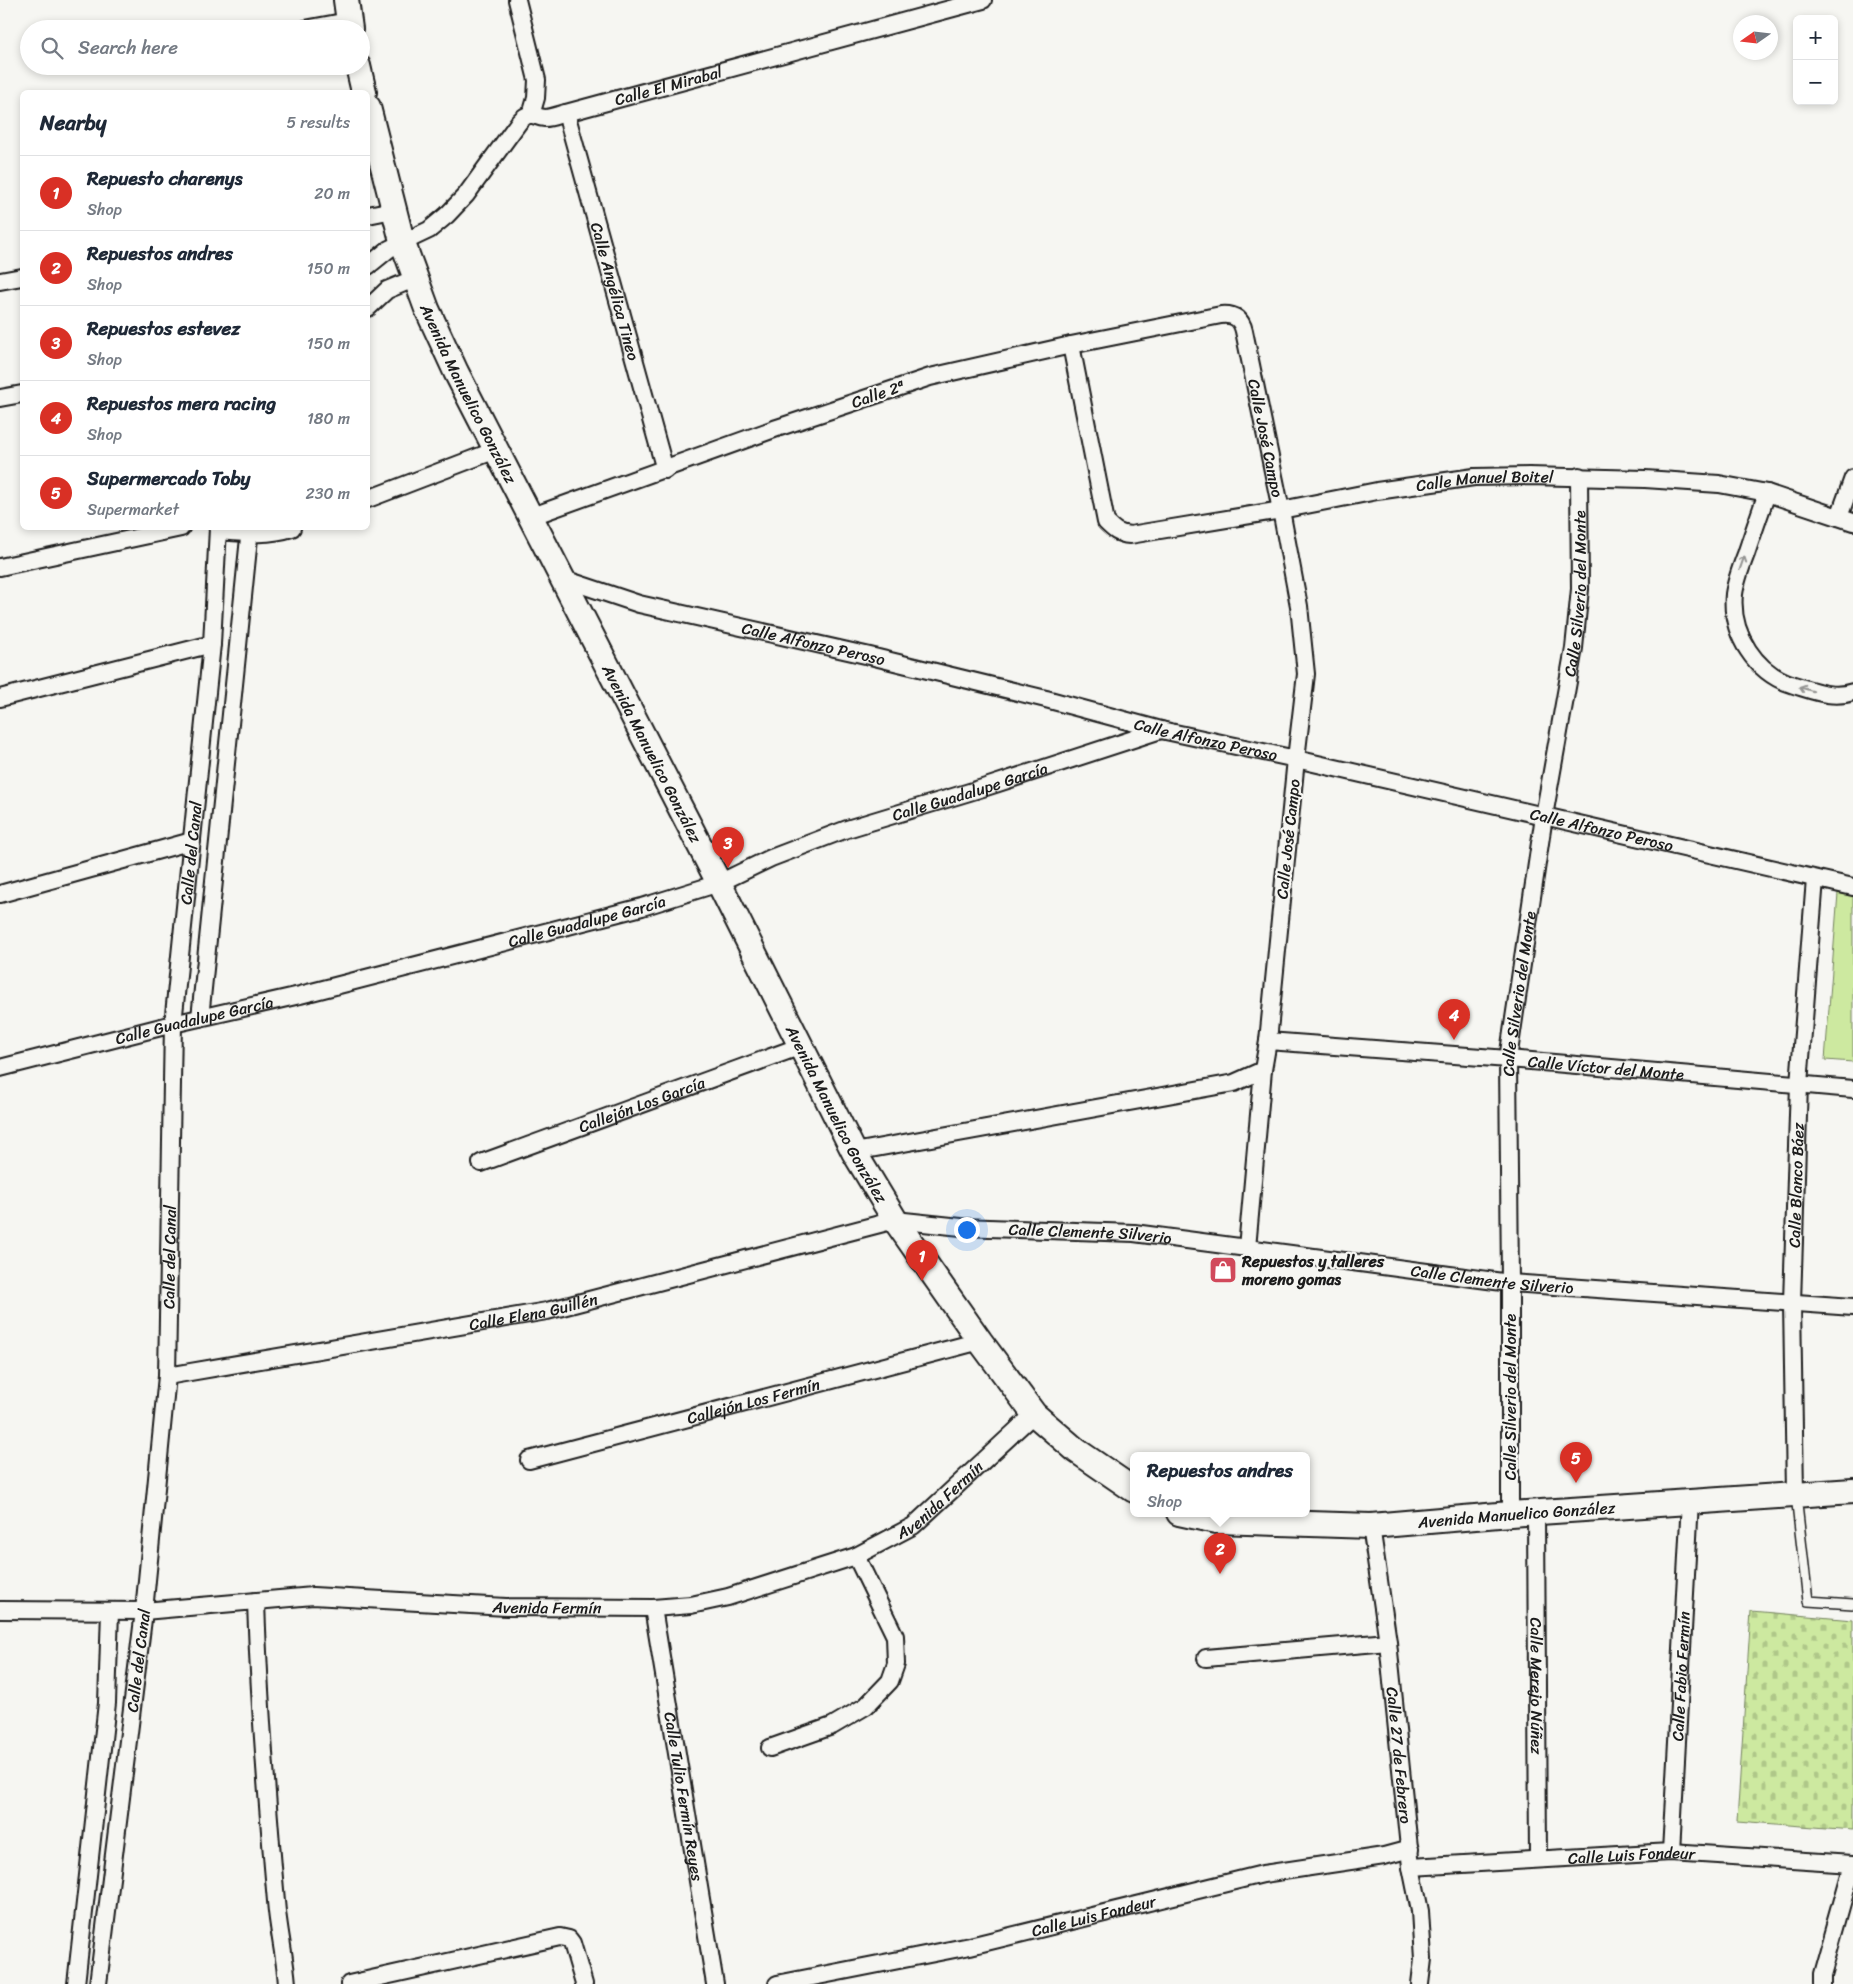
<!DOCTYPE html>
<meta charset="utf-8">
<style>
body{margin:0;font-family:Sriracha,sans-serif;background:#f2f2f3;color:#1f2937}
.controls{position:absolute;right:15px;top:15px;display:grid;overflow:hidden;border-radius:8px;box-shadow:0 2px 8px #0003}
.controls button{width:45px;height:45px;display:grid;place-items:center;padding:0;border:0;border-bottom:1px solid #e0e1e3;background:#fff;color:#1f2937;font:25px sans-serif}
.compass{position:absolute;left:1733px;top:15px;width:45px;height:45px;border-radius:50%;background:#fff;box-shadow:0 2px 8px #0003;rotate:256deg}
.you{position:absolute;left:966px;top:1229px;width:18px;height:18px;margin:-12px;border:4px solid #fff;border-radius:50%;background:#1a73e8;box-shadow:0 0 0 8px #1a73e833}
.badge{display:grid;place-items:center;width:32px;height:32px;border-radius:50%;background:#d93025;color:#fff;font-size:16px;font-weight:700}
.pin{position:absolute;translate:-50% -41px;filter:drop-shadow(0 1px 2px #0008)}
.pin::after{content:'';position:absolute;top:26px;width:18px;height:15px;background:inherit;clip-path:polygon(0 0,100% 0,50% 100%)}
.popup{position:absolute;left:1130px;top:1452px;width:180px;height:65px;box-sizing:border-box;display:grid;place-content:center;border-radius:8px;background:#fff;filter:drop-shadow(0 1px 4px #0005);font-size:16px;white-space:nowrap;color:#747a83}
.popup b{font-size:19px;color:#1f2937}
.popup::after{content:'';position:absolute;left:50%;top:100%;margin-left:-10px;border:10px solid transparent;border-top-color:#fff}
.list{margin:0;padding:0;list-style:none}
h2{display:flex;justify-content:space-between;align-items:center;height:65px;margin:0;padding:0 20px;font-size:21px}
h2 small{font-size:16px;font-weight:400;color:#747a83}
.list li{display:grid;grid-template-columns:32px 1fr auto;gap:15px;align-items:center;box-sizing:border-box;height:75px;padding:0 20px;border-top:1px solid #e0e1e3}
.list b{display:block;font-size:19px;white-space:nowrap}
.list p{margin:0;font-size:16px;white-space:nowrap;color:#747a83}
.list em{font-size:16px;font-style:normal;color:#747a83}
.icon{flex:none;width:28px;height:28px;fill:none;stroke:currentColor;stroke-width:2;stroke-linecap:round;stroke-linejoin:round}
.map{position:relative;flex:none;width:1853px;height:1984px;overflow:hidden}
.search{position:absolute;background:#fff;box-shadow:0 2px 8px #0003;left:20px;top:20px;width:350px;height:55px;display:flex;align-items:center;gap:12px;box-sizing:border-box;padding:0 18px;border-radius:28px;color:#747a83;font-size:19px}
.panel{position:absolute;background:#fff;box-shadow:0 2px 8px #0003;left:20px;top:90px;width:350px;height:440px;border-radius:8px}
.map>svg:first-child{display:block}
.green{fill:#cde9a0;stroke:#74825e}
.cemetery{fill:url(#cemetery-stones);stroke:#74825e}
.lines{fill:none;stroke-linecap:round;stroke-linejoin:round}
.lane-casing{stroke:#1c1c1c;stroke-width:12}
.street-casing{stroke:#1c1c1c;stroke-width:20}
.secondary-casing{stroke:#1c1c1c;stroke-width:28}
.lane{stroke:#f6f6f2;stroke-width:9}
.street{stroke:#f6f6f2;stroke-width:16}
.secondary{stroke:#f6f6f2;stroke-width:24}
.oneway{stroke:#949492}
.labels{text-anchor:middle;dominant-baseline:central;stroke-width:4.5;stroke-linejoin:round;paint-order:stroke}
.street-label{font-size:16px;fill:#1c1c1c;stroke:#f6f6f2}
.poi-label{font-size:16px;font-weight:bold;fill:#1c1c1c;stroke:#f6f6f2;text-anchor:start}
</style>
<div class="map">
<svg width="1853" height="1984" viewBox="0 0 1853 1984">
<defs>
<pattern id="cemetery-stones" width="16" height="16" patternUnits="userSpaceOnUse" patternTransform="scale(1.25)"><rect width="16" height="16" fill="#cde9a0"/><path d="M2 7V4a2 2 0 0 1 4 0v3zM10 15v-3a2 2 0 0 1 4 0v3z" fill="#afc789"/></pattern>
</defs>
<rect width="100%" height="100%" fill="#f6f6f2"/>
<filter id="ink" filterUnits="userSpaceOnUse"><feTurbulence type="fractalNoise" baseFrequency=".02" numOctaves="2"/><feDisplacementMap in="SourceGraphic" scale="10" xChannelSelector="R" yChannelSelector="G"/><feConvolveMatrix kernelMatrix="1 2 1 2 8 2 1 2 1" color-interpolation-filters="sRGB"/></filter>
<g filter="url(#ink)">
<!-- green -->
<path class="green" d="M1838 893 1853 896V1062L1825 1060Z"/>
<!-- cemetery -->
<path class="cemetery" d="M1751 1611 1853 1620V1830L1737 1821Z"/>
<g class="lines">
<defs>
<path id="lane" d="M1796 1496 1808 1601 1853 1604"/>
<g id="street">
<path d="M517 0 537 80 536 98 531 115"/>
<path d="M305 29 348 21"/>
<path id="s1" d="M566 113 665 470"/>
<path d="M368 215 393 210"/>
<path id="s2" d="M368 266 389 249 429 230 447 215 466 195 519 122C531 109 533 117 545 118 552 118 560 114 566 113L983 0"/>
<path d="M0 281 22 277"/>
<path d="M368 308 387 290 416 278"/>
<path id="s3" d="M1071 345 1106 522C1114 530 1118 534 1130 535L1281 510 1377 491 1474 477 1529 476 1645 479 1719 484 1767 493 1853 522"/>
<path d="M0 398 22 394"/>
<path d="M1767 493C1760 513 1753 533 1746 554 1741 567 1736 580 1734 594 1730 634 1756 674 1794 685 1814 691 1833 699 1853 692"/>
<path d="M368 499 496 450"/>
<path id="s4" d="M530 517 777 428 930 377 1071 345 1221 315C1234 314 1241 318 1244 331L1281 510 1299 606 1306 674 1296 759 1268 1041 1263 1070 1247 1248"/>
<path d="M1839 517 1853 478"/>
<path d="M218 531C243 533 268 536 292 528"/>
<path d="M0 567 181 528"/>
<path id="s5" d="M564 579 639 604 870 656 1046 699 1161 730 1296 759 1853 887"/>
<path d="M0 698 212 644"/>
<path d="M0 894 192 841"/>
<path d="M200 1018 250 528"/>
<path id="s6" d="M1268 1041 1508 1059 1853 1089"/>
<path id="s7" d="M0 1068 173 1024 300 995 642 907 719 883 771 858 847 829 986 787 1161 730"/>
<path d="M854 1152 1234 1083 1263 1070"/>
<path id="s8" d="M481 1163 801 1046"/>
<path id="s9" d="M167 1376 547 1311 895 1220 961 1227 1134 1233 1510 1283 1853 1307"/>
<path id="s10" d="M529 1460 980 1341"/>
<path id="s11" d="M1795 1494 1792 1302 1799 1084 1815 879"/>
<path id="s12" d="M1536 1512 1538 1859"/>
<path id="s13" d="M1510 1514V1283L1508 1059 1544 816 1574 648 1580 589 1579 476"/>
<path id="s14" d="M1371 1526 1388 1642 1411 1867 1420 1911 1423 1959 1420 1984"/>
<path d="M256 1601C259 1701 267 1801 276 1901 278 1929 285 1956 287 1984"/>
<path id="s15" d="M653 1608 715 1984"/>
<path id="s16" d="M0 1610 144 1611 313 1596 506 1607 653 1608 691 1605 728 1597 856 1556 913 1526 1034 1414"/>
<path d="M1206 1658 1388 1642"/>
<path d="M770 1748 832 1726 866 1706 890 1681 896 1664 895 1636 856 1556"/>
<path id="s17" d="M1671 1852 1690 1501"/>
<path id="s18" d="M1411 1867 1671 1852 1853 1864"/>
<path d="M76 1984 107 1703 110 1611"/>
<path id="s19" d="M98 1984 144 1611 167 1376 173 1024 212 644 218 528"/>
<path d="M349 1984 560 1937 569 1939 572 1943 584 1984"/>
<path id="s20" d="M777 1984 970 1946 1263 1874 1384 1856 1410 1849"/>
<path d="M1822 1984V1974L1853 1864"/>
</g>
<g id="secondary">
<path d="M346 0 350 29"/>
<path d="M358 66 364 92"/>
<path id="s21" d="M368 107 402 241 427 309 456 372 719 883 854 1152 895 1220 980 1341 1034 1414 1077 1451 1134 1490"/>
<path id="s22" d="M1179 1513 1216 1521 1371 1526 1510 1514 1853 1491"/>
</g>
</defs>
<!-- lane casing -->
<use href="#lane" class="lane-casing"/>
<!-- street casing -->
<use href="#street" class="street-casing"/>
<!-- secondary casing -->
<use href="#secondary" class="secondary-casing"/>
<!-- lane -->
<use href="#lane" class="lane"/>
<!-- street -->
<use href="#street" class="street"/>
<!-- secondary -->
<use href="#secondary" class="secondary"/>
</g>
<!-- one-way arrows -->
<defs><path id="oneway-shaft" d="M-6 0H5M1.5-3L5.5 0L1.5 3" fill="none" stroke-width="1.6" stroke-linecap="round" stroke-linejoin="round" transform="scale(1.25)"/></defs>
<g class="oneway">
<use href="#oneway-shaft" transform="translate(1742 563) rotate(-71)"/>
<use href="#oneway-shaft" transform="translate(1806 689) rotate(-163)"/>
</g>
</g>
<!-- icons -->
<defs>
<symbol id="shop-square" viewBox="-11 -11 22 22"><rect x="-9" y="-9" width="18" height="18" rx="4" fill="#d1495b" stroke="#f6f6f2"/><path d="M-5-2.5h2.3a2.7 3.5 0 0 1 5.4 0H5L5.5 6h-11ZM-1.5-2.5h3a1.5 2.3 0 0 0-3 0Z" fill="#fff"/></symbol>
</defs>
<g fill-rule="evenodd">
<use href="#shop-square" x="1207" y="1254" width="32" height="32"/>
</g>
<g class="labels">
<!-- street labels -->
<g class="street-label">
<text stroke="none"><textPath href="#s2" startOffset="369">Calle El Mirabal</textPath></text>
<text stroke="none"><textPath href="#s1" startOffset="185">Calle Angélica Tineo</textPath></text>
<text stroke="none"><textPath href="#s21" startOffset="305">Avenida Manuelico González</textPath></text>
<text transform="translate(878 394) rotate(-19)">Calle 2ª</text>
<text stroke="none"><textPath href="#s4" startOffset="862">Calle José Campo</textPath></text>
<text stroke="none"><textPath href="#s3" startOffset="568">Calle Manuel Boitel</textPath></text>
<text stroke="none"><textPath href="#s13" startOffset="926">Calle Silverio del Monte</textPath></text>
<text stroke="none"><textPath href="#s5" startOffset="258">Calle Alfonzo Peroso</textPath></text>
<text stroke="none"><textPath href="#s5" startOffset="662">Calle Alfonzo Peroso</textPath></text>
<text stroke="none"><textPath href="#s21" startOffset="709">Avenida Manuelico González</textPath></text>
<text stroke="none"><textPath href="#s7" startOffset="1010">Calle Guadalupe García</textPath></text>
<text stroke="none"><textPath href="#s5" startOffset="1068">Calle Alfonzo Peroso</textPath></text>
<text transform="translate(1288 839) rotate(-84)">Calle José Campo</text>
<text stroke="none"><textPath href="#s19" startOffset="1136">Calle del Canal</textPath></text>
<text stroke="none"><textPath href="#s7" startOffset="605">Calle Guadalupe García</textPath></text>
<text stroke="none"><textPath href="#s13" startOffset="521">Calle Silverio del Monte</textPath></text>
<text stroke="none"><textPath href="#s7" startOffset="200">Calle Guadalupe García</textPath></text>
<text stroke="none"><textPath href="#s6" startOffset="339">Calle Víctor del Monte</textPath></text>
<text stroke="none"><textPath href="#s8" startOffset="171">Callejón Los García</textPath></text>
<text stroke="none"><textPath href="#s21" startOffset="1114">Avenida Manuelico González</textPath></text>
<text stroke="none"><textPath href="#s11" startOffset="309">Calle Blanco Báez</textPath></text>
<text stroke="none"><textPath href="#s9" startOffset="941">Calle Clemente Silverio</textPath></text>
<text stroke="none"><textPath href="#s19" startOffset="731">Calle del Canal</textPath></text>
<text stroke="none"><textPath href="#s9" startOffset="1346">Calle Clemente Silverio</textPath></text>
<text stroke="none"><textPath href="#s9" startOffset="372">Calle Elena Guillén</textPath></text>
<text transform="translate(1510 1397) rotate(-90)">Calle Silverio del Monte</text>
<text stroke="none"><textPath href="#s10" startOffset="232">Callejón Los Fermín</textPath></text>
<text stroke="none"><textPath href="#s16" startOffset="966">Avenida Fermín</textPath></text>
<text stroke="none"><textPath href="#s22" startOffset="339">Avenida Manuelico González</textPath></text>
<text stroke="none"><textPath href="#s16" startOffset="548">Avenida Fermín</textPath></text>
<text stroke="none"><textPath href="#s19" startOffset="326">Calle del Canal</textPath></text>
<text stroke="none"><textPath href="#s17" startOffset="176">Calle Fabio Fermín</textPath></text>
<text stroke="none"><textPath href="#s12" startOffset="174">Calle Merejo Núñez</textPath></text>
<text stroke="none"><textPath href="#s14" startOffset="231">Calle 27 de Febrero</textPath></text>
<text stroke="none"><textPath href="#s15" startOffset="191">Calle Tulio Fermín Reyes</textPath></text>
<text stroke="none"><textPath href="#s18" startOffset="221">Calle Luis Fondeur</textPath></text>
<text stroke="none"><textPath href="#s20" startOffset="324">Calle Luis Fondeur</textPath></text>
</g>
<!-- poi labels -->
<g class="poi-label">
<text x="1242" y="1261">Repuestos y talleres<tspan x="1242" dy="18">moreno gomas</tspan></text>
</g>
</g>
</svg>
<div class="controls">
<button>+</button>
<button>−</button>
</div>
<svg class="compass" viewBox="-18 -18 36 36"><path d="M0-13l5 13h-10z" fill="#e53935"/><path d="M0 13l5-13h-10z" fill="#747a83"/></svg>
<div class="you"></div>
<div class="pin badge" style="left:922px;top:1281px">1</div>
<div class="pin badge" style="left:1220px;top:1574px">2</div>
<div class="popup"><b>Repuestos andres</b>Shop</div>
<div class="pin badge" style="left:728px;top:868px">3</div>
<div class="pin badge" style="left:1454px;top:1040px">4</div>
<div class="pin badge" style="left:1576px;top:1483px">5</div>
<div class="search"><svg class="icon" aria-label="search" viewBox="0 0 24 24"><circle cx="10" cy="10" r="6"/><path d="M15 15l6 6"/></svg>Search here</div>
<section class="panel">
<h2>Nearby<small>5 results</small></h2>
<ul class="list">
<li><span class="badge">1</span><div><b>Repuesto charenys</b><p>Shop</p></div><em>20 m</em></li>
<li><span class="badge">2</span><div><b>Repuestos andres</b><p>Shop</p></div><em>150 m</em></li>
<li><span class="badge">3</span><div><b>Repuestos estevez</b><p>Shop</p></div><em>150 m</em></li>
<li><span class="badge">4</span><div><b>Repuestos mera racing</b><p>Shop</p></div><em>180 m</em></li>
<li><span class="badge">5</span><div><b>Supermercado Toby</b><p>Supermarket</p></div><em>230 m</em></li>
</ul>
</section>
</div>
